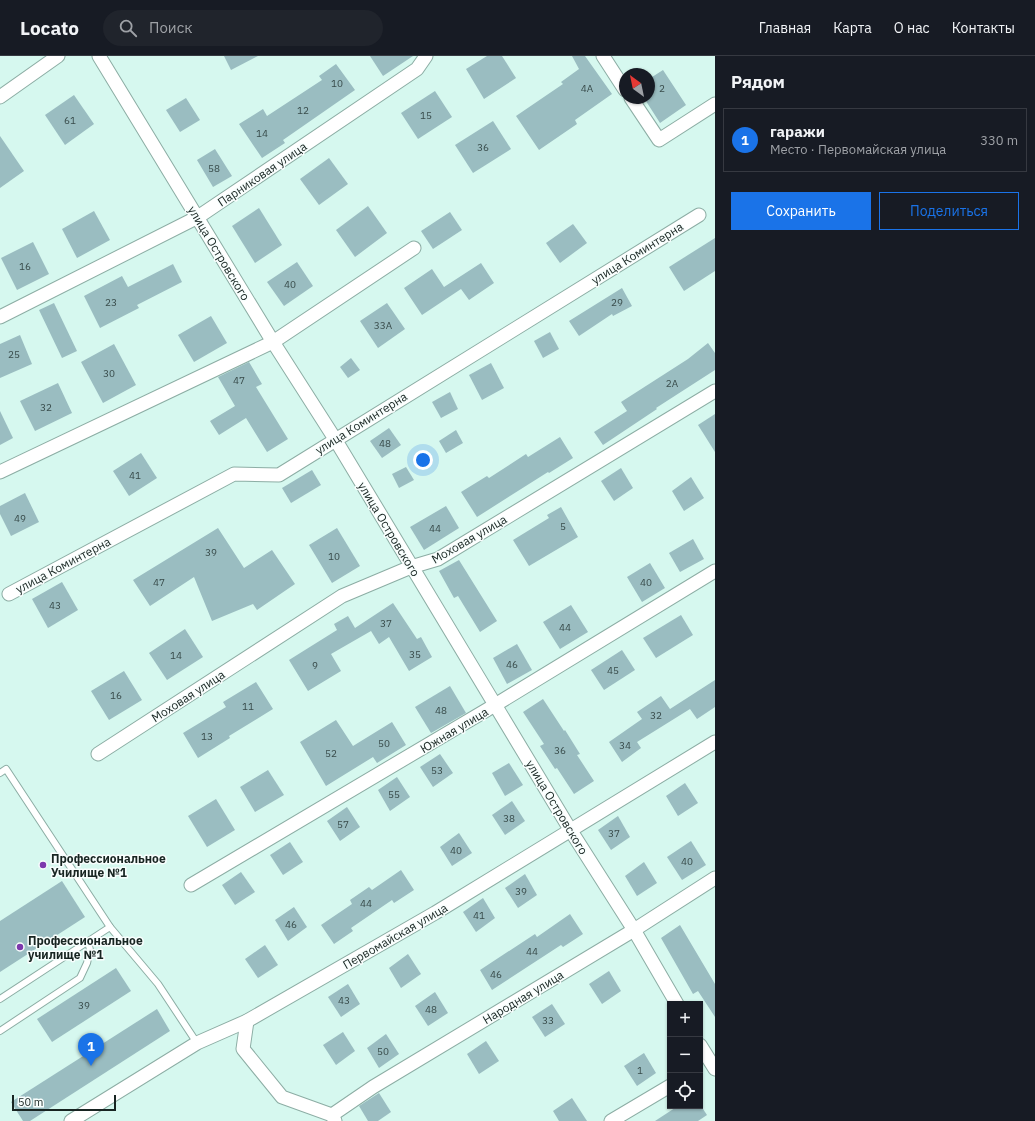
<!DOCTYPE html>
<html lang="ru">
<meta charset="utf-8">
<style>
body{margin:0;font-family:"IBM Plex Sans",sans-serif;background:#20242c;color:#f1f3f6}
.controls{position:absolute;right:12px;bottom:12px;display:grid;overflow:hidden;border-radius:0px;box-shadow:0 1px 3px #0004}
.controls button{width:36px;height:36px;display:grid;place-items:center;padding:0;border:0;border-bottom:1px solid #363941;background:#171b24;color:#f1f3f6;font:20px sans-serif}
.compass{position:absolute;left:619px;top:12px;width:36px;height:36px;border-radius:50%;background:#171b24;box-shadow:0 1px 3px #0004;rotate:327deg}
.scale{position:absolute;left:12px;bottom:10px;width:104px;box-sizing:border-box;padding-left:4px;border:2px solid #182522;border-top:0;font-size:11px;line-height:14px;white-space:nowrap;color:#182522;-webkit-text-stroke:3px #f8fefd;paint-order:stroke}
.you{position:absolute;left:423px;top:404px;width:14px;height:14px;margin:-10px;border:3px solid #fff;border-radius:50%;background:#1a73e8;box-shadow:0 0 0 6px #1a73e833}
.badge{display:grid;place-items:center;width:26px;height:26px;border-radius:50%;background:#1a73e8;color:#fff;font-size:13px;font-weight:700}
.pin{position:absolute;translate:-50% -33px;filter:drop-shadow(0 1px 2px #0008)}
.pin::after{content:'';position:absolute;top:21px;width:14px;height:12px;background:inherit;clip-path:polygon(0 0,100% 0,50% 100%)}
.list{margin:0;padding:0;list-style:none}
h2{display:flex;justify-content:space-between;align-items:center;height:52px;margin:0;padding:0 16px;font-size:17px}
h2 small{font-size:13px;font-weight:400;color:#9ea1a6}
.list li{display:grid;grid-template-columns:26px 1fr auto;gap:12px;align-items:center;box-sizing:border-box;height:64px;margin:0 8px 8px;padding:0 8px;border:1px solid #363941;border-radius:0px}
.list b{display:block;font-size:15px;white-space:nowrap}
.list p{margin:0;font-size:13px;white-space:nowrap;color:#9ea1a6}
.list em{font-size:13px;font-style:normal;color:#9ea1a6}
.actions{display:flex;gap:8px;padding:12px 16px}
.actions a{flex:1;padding:9px 0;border:1px solid #1a73e8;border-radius:0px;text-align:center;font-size:14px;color:#1a73e8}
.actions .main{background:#1a73e8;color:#fff}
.icon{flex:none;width:22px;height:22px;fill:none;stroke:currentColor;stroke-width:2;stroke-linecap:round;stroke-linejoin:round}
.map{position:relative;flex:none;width:715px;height:1065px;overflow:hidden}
header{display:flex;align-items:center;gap:24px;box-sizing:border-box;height:56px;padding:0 20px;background:#171b24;border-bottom:1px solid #363941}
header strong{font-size:19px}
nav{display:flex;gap:22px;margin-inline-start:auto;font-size:14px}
.search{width:280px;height:36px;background:#20242c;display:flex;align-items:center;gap:10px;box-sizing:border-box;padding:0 14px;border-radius:22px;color:#9ea1a6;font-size:15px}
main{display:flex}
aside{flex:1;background:#171b24}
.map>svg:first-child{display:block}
.building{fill:#9abdc1}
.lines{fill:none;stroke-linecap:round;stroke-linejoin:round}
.lane-casing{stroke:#8cada4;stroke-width:8}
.street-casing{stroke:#8cada4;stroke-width:15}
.lane{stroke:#fff;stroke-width:6}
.street{stroke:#fff;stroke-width:13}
.poi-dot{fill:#7d39ad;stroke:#f8fefd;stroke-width:1.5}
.labels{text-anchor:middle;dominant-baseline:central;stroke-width:3;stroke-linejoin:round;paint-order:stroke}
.number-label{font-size:10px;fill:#384b4a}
.street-label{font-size:12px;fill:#182522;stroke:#f8fefd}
.poi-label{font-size:12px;font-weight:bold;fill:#182522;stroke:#f8fefd;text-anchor:start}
</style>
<header>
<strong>Locato</strong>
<div class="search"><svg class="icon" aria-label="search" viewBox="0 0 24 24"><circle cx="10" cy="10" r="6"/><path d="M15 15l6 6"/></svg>Поиск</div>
<nav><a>Главная</a><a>Карта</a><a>О нас</a><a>Контакты</a></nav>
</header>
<main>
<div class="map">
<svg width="715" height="1065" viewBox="0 0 715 1065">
<rect width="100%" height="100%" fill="#d6f8ef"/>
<!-- building -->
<g class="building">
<path d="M224 0H258L231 14Z"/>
<path d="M370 0H413L383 20Z"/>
<path d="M487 0H502L516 22 484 43 466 13Z"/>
<path d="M572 0H585L612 38 575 64 577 68 539 94 516 60 563 28 561 26 579 13Z"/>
<path d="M336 8 355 34 283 84 285 87 262 102 239 68 263 53 267 60 322 24 319 20Z"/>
<path d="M663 14 686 49 660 67 644 42H649V23Z"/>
<path d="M435 35 452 61 418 83 401 57Z"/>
<path d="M74 39 94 68 65 89 45 59Z"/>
<path d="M186 42 200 64 180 76 166 54Z"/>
<path d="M493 65 511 93 473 117 455 89Z"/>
<path d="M0 80 24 115 0 132Z"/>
<path d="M215 93 232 120 213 131 197 104Z"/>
<path d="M329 102 348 128 319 149 300 123Z"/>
<path d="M368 150 387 177 355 201 336 174Z"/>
<path d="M259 152 282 189 255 207 232 170Z"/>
<path d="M94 155 110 184 77 202 62 173Z"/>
<path d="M450 156 462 174 433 193 421 175Z"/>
<path d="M573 168 587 187 560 207 546 187Z"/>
<path d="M715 182V215L684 235 669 211Z"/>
<path d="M33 186 49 218 17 234 1 202Z"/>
<path d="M297 206 313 230 284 250 267 226Z"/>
<path d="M481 207 494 227 469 244 461 233 422 259 404 232 432 213 444 231Z"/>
<path d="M173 208 182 226 137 249 139 252 100 272 84 240 122 220 128 231Z"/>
<path d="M622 232 632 250 613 260 612 258 579 280 569 265Z"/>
<path d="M54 247 77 295 62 302 39 254Z"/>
<path d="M387 247 405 273 378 292 360 265Z"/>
<path d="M211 260 227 287 194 306 178 279Z"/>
<path d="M550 276 559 293 543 302 534 285Z"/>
<path d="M20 279 32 308 0 322V288Z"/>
<path d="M708 287 715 297V314L656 352 657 353 603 389 594 376 627 355 621 346 688 303Z"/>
<path d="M114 288 136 329 103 347 81 306Z"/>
<path d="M351 302 360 314 348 322 340 311Z"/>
<path d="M249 306 262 328 256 331 288 383 267 396 246 362 219 379 210 365 235 350 218 321Z"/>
<path d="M491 307 504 332 482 344 469 319Z"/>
<path d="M58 327 72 357 35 375 20 345Z"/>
<path d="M450 336 458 353 441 362 432 346Z"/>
<path d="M0 355 13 382 0 389Z"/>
<path d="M715 358V396L698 369Z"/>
<path d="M389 372 401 389 382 402 370 385Z"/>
<path d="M456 374 463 387 446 397 439 385Z"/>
<path d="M560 381 573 402 549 417 548 416 477 461 461 436 487 420 489 422 526 398 528 401Z"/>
<path d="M141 397 157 422 129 440 113 415Z"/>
<path d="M406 411 414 424 399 432 392 418Z"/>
<path d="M621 412 633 432 614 445 601 425Z"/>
<path d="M312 414 321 429 291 447 282 432Z"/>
<path d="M691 421 704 442 684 455 672 435Z"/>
<path d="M25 437 39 466 11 480 0 458V450Z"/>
<path d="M446 450 459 472 424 494 410 471Z"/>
<path d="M561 451 578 481 529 510 513 484 549 462 547 459Z"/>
<path d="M218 472 244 512 272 494 295 528 257 554 253 548 212 565 194 521 150 550 133 524Z"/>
<path d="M337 472 360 510 332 527 309 489Z"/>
<path d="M693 483 704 503 680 516 669 497Z"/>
<path d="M459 504 497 565 480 576 458 540 454 542 439 515Z"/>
<path d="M650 507 665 532 642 546 627 521Z"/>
<path d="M62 526 78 554 48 572 32 543Z"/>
<path d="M393 547 417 583 421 581 432 601 409 615 389 581 379 588 371 575 331 598 341 615 308 635 289 604 337 574 334 568 348 560 355 572Z"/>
<path d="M571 549 588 576 560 593 543 566Z"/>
<path d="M681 559 693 579 656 602 643 582Z"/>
<path d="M185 573 203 601 167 624 149 597Z"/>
<path d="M517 588 532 614 507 628 493 602Z"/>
<path d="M622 594 635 614 604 634 591 614Z"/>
<path d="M124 615 142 644 109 664 91 635Z"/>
<path d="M715 624V651L697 663 690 653 637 686 641 692 622 706 609 686 642 663 637 656 661 640 670 653Z"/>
<path d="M256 626 273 653 229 680 230 682 198 702 183 677 226 651 223 646Z"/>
<path d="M450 630 466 657 431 677 415 651Z"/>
<path d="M543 643 564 675 565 674 580 698 577 699 594 725 574 738 557 712 555 713 540 690 544 688 523 656Z"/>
<path d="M336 664 353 690 392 666 406 689 377 707 373 701 326 730 300 686Z"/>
<path d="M440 698 453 717 433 731 420 711Z"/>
<path d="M509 707 523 729 505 740 492 717Z"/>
<path d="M268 714 284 739 255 756 240 731Z"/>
<path d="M397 721 410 741 390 755 378 734Z"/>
<path d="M685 727 698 747 678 760 666 740Z"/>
<path d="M216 743 235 774 207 791 188 760Z"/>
<path d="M512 745 525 765 505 779 492 759Z"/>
<path d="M347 751 360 771 340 785 327 765Z"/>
<path d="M618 760 630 781 611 794 598 774Z"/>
<path d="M459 777 472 797 452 810 440 791Z"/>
<path d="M691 785 706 809 682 824 667 801Z"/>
<path d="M290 786 303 806 283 819 270 799Z"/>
<path d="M644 806 657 827 637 840 625 820Z"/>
<path d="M401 814 414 834 394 847 392 844 351 872 353 875 334 888 321 869 352 848 350 844 369 831 372 834Z"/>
<path d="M241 816 255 836 235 849 222 829Z"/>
<path d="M525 818 537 839 518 852 505 832Z"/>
<path d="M62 825 85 861 0 916V865Z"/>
<path d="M483 842 495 862 476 876 463 856Z"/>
<path d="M294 851 307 871 288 885 275 864Z"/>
<path d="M570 858 583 878 563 891 561 889 492 934 480 914 535 878 537 881Z"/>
<path d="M680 869 715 928V961L698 935 693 938 661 882Z"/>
<path d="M265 889 278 909 258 922 245 903Z"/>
<path d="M408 898 421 918 401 932 389 912Z"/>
<path d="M116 912 131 935 52 986 37 963Z"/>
<path d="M609 915 621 935 602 948 589 928Z"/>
<path d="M348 928 360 948 341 961 328 941Z"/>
<path d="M435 936 448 957 428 970 415 950Z"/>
<path d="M552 948 565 968 545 981 532 961Z"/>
<path d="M157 953 170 975 30 1065H23L11 1046Z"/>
<path d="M343 976 355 995 336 1009 323 989Z"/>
<path d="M386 978 399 998 379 1012 367 992Z"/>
<path d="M486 985 499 1005 479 1018 467 998Z"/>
<path d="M644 997 656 1017 637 1030 624 1010Z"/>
<path d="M379 1037 391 1056 378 1065H368L359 1050Z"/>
<path d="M572 1042 587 1065H559L553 1055Z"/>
<path d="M678 1050H701L707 1059 698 1065H655Z"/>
</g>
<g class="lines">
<defs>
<g id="lane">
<path d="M0 717 6 713 110 871 158 928 197 987"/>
<path d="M0 943 110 871"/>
<path d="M0 975 80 922 87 907 90 894 88 885"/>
</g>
<g id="street">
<path d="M99 0 273 286 335 383 571 775 634 874 677 948"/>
<path d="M603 0 625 34"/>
<path d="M0 41 58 0"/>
<path d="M631 42 659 84 715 48"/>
<path d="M0 261 198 161 417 13 426 0"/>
<path d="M0 416 273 286 414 192"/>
<path d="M9 538 234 418 279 419 699 159"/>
<path d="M98 698 342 540 411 511 438 503 715 335"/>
<path d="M191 829 495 649 715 515"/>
<path d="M247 965 243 993 282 1041 332 1059 335 1065"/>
<path d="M700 989 715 1013"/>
<path d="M332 1059 373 1031 634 874 715 822"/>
<path d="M71 1065 197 987 247 965 435 857 715 686"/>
<path d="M611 1065 670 1030"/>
</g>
</defs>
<!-- lane casing -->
<use href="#lane" class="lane-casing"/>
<!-- street casing -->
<use href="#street" class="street-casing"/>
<!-- lane -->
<use href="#lane" class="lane"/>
<!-- street -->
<use href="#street" class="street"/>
</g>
<!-- markers -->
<g class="poi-dot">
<circle cx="43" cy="809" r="4"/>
<circle cx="20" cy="891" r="4"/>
</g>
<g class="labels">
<!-- number labels -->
<g class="number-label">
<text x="337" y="27">10</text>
<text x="587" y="32">4А</text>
<text x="662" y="32">2</text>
<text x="303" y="54">12</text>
<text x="426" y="59">15</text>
<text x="70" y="64">61</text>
<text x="262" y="77">14</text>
<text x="483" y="91">36</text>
<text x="214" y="112">58</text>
<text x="25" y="210">16</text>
<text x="290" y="228">40</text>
<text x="111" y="246">23</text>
<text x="617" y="246">29</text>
<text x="383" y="269">33А</text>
<text x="14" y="298">25</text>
<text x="109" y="317">30</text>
<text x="239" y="324">47</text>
<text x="672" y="327">2А</text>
<text x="46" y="351">32</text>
<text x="385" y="387">48</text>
<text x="135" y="419">41</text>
<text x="20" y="462">49</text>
<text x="563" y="470">5</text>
<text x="435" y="472">44</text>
<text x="211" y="496">39</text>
<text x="334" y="500">10</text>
<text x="159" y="526">47</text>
<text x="646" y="526">40</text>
<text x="55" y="549">43</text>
<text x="386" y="567">37</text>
<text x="565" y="571">44</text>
<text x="415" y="598">35</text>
<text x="176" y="599">14</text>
<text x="512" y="608">46</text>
<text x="315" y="609">9</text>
<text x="613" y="614">45</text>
<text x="116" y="639">16</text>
<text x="248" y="650">11</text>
<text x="441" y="654">48</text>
<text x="656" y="659">32</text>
<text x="207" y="680">13</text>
<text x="384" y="687">50</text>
<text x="625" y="689">34</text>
<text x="560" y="694">36</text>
<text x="331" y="697">52</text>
<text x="437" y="714">53</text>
<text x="394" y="738">55</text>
<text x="509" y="762">38</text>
<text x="343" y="768">57</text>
<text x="614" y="777">37</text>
<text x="456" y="794">40</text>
<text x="687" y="805">40</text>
<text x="521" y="835">39</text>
<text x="366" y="847">44</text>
<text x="479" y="859">41</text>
<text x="291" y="868">46</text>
<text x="532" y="895">44</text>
<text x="496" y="918">46</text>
<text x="344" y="944">43</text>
<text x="84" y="949">39</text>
<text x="431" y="953">48</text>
<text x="548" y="964">33</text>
<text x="383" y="995">50</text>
<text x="640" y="1014">1</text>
</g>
<!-- street labels -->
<g class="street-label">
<text transform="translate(262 118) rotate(-34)">Парниковая улица</text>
<text transform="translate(219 197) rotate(59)">улица Островского</text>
<text transform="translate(637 197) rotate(-32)">улица Коминтерна</text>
<text transform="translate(361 367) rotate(-32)">улица Коминтерна</text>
<text transform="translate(389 473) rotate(59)">улица Островского</text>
<text transform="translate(469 483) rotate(-30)">Моховая улица</text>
<text transform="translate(63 509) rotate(-28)">улица Коминтерна</text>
<text transform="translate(188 640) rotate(-33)">Моховая улица</text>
<text transform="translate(454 674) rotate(-31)">Южная улица</text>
<text transform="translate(557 751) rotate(59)">улица Островского</text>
<text transform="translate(395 880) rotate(-30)">Первомайская улица</text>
<text transform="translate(523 941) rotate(-31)">Народная улица</text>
</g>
<!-- poi labels -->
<g class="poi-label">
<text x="51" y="802">Профессиональное<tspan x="51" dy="14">Училище №1</tspan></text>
<text x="28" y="884">Профессиональное<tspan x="28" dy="14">училище №1</tspan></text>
</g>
</g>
</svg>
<div class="controls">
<button>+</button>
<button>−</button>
<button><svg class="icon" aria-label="locate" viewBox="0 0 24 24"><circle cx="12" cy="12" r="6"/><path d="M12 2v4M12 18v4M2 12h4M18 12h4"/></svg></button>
</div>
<svg class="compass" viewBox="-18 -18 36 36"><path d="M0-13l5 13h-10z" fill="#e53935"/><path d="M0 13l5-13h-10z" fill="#9ea1a6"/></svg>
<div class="scale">50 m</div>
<div class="you"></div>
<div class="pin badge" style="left:91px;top:1010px">1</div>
</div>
<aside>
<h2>Рядом<small></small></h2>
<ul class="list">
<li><span class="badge">1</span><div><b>гаражи</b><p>Место · Первомайская улица</p></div><em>330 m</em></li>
</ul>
<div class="actions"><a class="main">Сохранить</a><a>Поделиться</a></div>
</aside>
</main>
